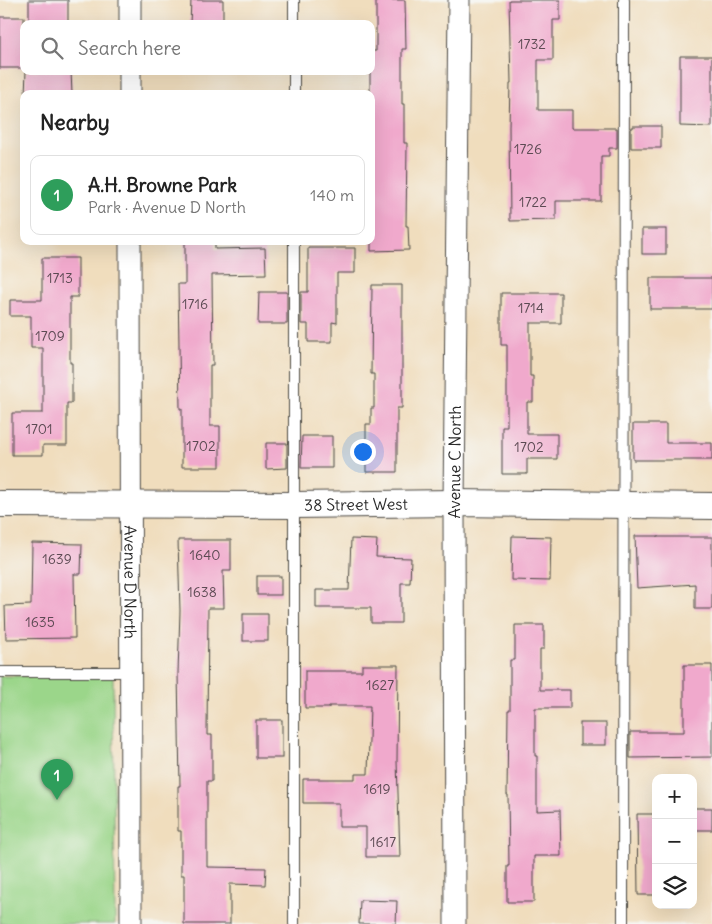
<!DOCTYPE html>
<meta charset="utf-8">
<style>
body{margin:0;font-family:Delius,sans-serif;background:#f6f6f6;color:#222}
.controls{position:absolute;right:15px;bottom:15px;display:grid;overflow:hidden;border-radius:10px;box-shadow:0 5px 20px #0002}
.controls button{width:45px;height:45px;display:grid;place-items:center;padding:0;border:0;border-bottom:1px solid #e0e0e0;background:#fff;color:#222;font:25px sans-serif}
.you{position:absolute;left:362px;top:451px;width:18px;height:18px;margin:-12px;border:4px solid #fff;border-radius:50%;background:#1a73e8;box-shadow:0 0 0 8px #1a73e833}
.badge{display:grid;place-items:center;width:32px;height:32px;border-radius:50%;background:#ea580c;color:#fff;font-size:16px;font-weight:700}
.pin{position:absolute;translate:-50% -41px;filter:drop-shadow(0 1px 2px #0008)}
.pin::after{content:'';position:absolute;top:26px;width:18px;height:15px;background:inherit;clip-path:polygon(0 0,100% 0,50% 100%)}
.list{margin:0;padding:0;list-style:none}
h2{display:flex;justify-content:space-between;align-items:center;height:65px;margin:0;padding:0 20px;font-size:21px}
h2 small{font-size:16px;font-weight:400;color:#767676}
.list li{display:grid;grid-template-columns:32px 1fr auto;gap:15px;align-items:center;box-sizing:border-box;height:80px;margin:0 10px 10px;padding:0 10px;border:1px solid #e0e0e0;border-radius:10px}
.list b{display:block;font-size:19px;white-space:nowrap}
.list p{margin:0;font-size:16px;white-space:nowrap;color:#767676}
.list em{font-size:16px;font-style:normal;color:#767676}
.icon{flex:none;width:28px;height:28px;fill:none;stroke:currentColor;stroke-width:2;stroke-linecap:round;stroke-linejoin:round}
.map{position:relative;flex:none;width:712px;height:924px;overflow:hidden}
.search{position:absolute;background:#fff;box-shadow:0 5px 20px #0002;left:20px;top:20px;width:355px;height:55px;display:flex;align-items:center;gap:12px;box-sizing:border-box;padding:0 18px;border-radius:10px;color:#767676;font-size:19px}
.panel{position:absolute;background:#fff;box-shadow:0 5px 20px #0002;left:20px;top:90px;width:355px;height:155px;border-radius:10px}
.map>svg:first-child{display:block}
.green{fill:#9bd68a;stroke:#63805a}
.building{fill:#f0a9cc}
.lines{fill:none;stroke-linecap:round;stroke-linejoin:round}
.service-casing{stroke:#494641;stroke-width:12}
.minor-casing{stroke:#494641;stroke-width:23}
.tertiary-casing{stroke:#494641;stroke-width:28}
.service{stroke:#fff;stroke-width:10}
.minor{stroke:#fff;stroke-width:21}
.tertiary{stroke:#fff;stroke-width:26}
.labels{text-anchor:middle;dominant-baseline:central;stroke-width:4.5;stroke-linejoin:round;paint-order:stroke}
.number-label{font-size:14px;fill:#5c4a53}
.street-label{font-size:16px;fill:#2b2b2b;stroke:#f6f6f2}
</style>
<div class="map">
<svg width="712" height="924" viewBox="0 0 712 924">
<rect width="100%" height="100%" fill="#f6f6f2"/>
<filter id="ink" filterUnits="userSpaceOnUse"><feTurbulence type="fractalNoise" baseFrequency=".02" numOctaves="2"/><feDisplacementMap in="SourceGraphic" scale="10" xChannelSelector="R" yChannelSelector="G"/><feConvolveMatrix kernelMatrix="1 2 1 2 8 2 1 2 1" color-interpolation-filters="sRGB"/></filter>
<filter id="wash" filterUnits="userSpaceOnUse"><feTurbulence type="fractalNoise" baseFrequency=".0096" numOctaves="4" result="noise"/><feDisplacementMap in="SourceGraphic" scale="20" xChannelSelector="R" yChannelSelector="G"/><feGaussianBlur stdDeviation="1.12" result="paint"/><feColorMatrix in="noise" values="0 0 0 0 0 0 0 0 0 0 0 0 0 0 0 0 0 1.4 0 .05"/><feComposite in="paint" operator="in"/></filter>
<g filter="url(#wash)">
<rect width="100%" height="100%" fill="#f0ddbd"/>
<!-- green -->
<path class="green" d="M0 676H113L115 924H0Z"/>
<g id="blocks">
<!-- building -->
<g class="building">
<rect x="29" y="0" width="39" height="24"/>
<path d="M191 0H223V24H190Z"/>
<path d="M376 0H405L406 49H402V104H404V143H407L406 226H408L409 250 371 251V94H370V71H371V51H376Z"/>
<path d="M509 0H560V20H553V60H538V110H572V128H617V148H609V156H601V201H556V220L510 221 509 127 510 83H511Z"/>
<rect x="0" y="17" width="24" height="51"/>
<path d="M680 56H712V127L680 126Z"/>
<path d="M26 71H71L72 94H25Z"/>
<path d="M633 126H661V148H631V128H633Z"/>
<rect x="642" y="229" width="24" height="25"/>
<path d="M185 241H215V249L265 248 266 274 212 275 213 365H210V426H220V467H182V409H180L178 284H185Z"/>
<path d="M308 248H355V273H337V323L332 322V342H308V324H301V292H308Z"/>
<path d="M42 258H78V297H70V363H72V403H67V445H43V455H12V413H43V348H31V316H10V300H42Z"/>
<rect x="650" y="278" width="62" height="31"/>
<path d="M372 285H402V408H397V472H366V424H371V408H374V374H371Z"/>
<path d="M259 292H287V324H258Z"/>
<path d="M501 293H561V323H530V376H533V402H527V434H557V459H527V474H502V426H507V345H501Z"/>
<path d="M633 424H666V443H712V460H633Z"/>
<path d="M302 436H332V468H301Z"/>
<path d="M266 443H287V468L266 469Z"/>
<path d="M512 536 551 537 550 581 511 580Z"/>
<path d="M635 536H658V537H712V609H695V584L637 588Z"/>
<path d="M351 539 377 540 376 557 411 558 410 583H401V623H371V608H316V590H349Z"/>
<path d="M178 540H231V571H223L224 608H208L207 735H212V781H207V867L266 868 265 885 230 884V924H184V875H181V831H178V786H180L178 673 180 611Z"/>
<path d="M32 543 82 544 81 574H74L75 638 6 639 5 606 31 605Z"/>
<rect x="257" y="576" width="24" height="19"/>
<rect x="243" y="614" width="25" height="27"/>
<path d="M515 625H544V649H540V690H570V708H535V756H537V811L560 810 561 856H534V902H507V866H509L508 795H507L508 710H510V660H515Z"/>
<path d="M362 665H398L397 761 400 857H366V827H339V803H303V779H355V774H368L370 706H329V708H305V671H362Z"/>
<path d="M684 665H712V757L630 758V732H684Z"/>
<rect x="256" y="720" width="26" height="38"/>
<rect x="580" y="723" width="26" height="22"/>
<rect x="693" y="808" width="19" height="22"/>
<path d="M637 814H656V895H638Z"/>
<path d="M360 900 397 901 396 924H359Z"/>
</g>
</g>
</g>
<g filter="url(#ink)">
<use href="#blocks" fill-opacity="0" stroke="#494641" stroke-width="1"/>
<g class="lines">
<defs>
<g id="service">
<path d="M294 24V0"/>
<path d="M294 94V71"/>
<path d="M294 241V924"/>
<path d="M0 672H131"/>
<path d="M623 924 624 0"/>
</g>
<g id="minor">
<path d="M130 0V24"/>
<path d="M130 71V94"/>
<path id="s1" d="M130 241 131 924"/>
<path id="s2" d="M455 924 454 503 459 0"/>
</g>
<g id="tertiary">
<path id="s3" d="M0 504 294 505 454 503 712 506"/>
</g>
</defs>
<!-- service casing -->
<use href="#service" class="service-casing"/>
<!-- minor casing -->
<use href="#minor" class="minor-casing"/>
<!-- tertiary casing -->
<use href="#tertiary" class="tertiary-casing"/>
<!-- service -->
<use href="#service" class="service"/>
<!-- minor -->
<use href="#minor" class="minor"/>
<!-- tertiary -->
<use href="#tertiary" class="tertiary"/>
</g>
</g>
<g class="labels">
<!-- number labels -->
<g class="number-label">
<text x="532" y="44">1732</text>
<text x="528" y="149">1726</text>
<text x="533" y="202">1722</text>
<text x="60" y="278">1713</text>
<text x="195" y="304">1716</text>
<text x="531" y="308">1714</text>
<text x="50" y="336">1709</text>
<text x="39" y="429">1701</text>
<text x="201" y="446">1702</text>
<text x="529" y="447">1702</text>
<text x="205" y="555">1640</text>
<text x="57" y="559">1639</text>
<text x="202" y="592">1638</text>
<text x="40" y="622">1635</text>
<text x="380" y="685">1627</text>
<text x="377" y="789">1619</text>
<text x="383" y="842">1617</text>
</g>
<!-- street labels -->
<g class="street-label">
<text stroke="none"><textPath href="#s2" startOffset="462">Avenue C North</textPath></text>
<text stroke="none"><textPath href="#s3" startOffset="356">38 Street West</textPath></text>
<text stroke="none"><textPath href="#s1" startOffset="341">Avenue D North</textPath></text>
</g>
</g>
</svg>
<div class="controls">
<button>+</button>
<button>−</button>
<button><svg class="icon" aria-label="layers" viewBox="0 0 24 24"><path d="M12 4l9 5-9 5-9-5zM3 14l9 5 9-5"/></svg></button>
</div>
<div class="you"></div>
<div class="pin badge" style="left:57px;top:800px;background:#2e9e5b">1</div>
<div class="search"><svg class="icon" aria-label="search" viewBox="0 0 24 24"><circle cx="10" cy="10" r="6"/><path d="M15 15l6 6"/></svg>Search here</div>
<section class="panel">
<h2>Nearby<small></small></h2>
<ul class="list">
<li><span class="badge" style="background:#2e9e5b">1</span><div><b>A.H. Browne Park</b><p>Park · Avenue D North</p></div><em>140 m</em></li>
</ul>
</section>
</div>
